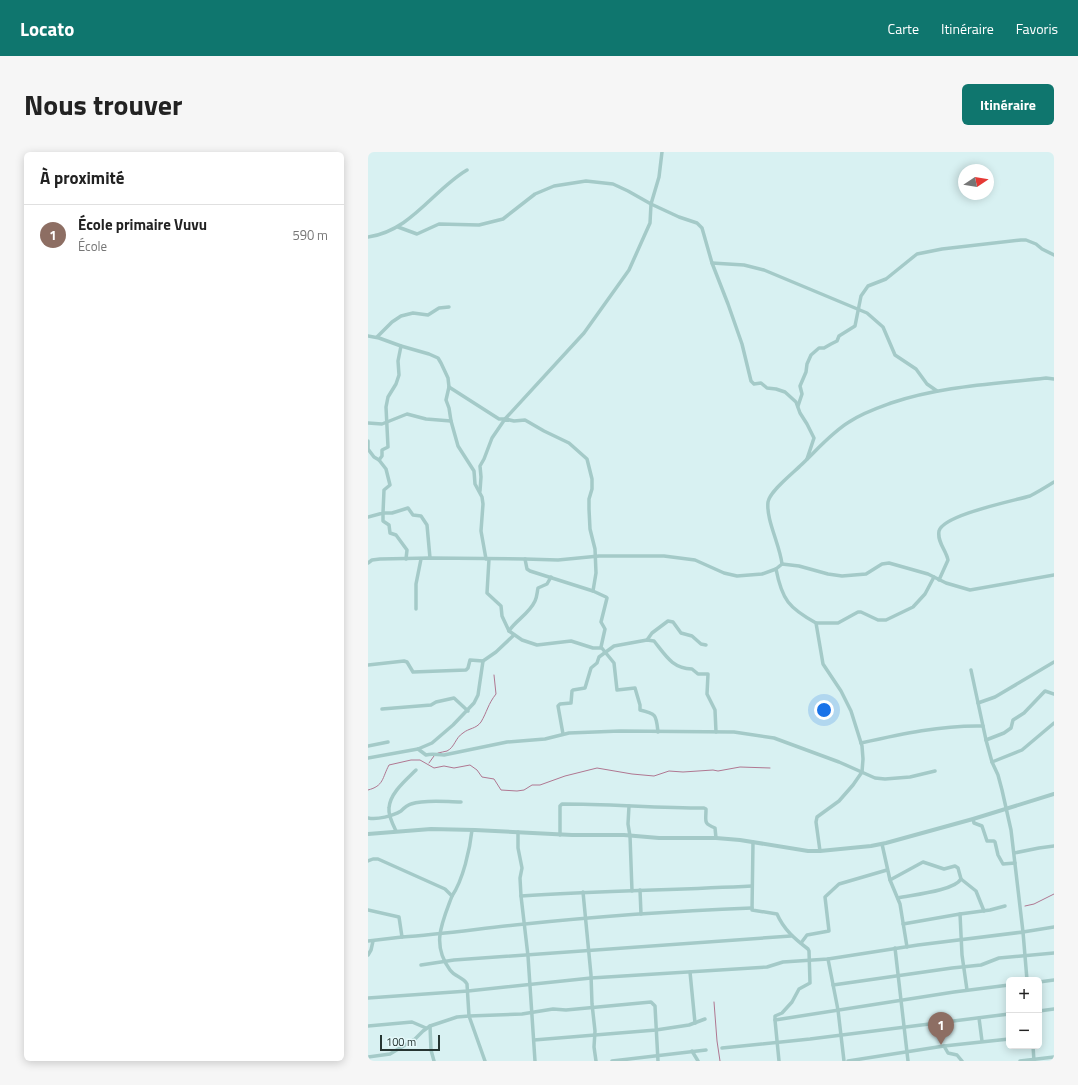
<!DOCTYPE html>
<html lang="fr">
<meta charset="utf-8">
<style>
body{margin:0;font-family:"Titillium Web",sans-serif;background:#f6f6f6;color:#222}
.controls{position:absolute;right:12px;bottom:12px;display:grid;overflow:hidden;border-radius:6px;box-shadow:0 2px 10px #0003}
.controls button{width:36px;height:36px;display:grid;place-items:center;padding:0;border:0;border-bottom:1px solid #e0e0e0;background:#fff;color:#222;font:20px sans-serif}
.compass{position:absolute;left:590px;top:12px;width:36px;height:36px;border-radius:50%;background:#fff;box-shadow:0 2px 10px #0003;rotate:78deg}
.scale{position:absolute;left:12px;bottom:10px;width:60px;box-sizing:border-box;padding-left:4px;border:2px solid #263532;border-top:0;font-size:11px;line-height:14px;white-space:nowrap;color:#263532;-webkit-text-stroke:3px #e5f9fa;paint-order:stroke}
.you{position:absolute;left:456px;top:558px;width:14px;height:14px;margin:-10px;border:3px solid #fff;border-radius:50%;background:#1a73e8;box-shadow:0 0 0 6px #1a73e833}
.badge{display:grid;place-items:center;width:26px;height:26px;border-radius:50%;background:#0f766e;color:#fff;font-size:13px;font-weight:700}
.pin{position:absolute;translate:-50% -33px;filter:drop-shadow(0 1px 2px #0008)}
.pin::after{content:'';position:absolute;top:21px;width:14px;height:12px;background:inherit;clip-path:polygon(0 0,100% 0,50% 100%)}
.list{margin:0;padding:0;list-style:none}
h2{display:flex;justify-content:space-between;align-items:center;height:52px;margin:0;padding:0 16px;font-size:17px}
h2 small{font-size:13px;font-weight:400;color:#767676}
.list li{display:grid;grid-template-columns:26px 1fr auto;gap:12px;align-items:center;box-sizing:border-box;height:60px;padding:0 16px;border-top:1px solid #e0e0e0}
.list b{display:block;font-size:15px;white-space:nowrap}
.list p{margin:0;font-size:13px;white-space:nowrap;color:#767676}
.list em{font-size:13px;font-style:normal;color:#767676}
.map{position:relative;flex:none;width:686px;height:909px;overflow:hidden;border-radius:6px}
header{display:flex;align-items:center;gap:24px;box-sizing:border-box;height:56px;padding:0 20px;background:#0f766e;color:#fff}
header strong{font-size:19px}
nav{display:flex;gap:22px;margin-inline-start:auto;font-size:14px}
.intro{display:flex;align-items:center;justify-content:space-between;box-sizing:border-box;height:96px;padding:0 24px}
h1{margin:0;font-size:28px}
.button{padding:10px 18px;border-radius:6px;background:#0f766e;color:#fff;font-size:14px;font-weight:700}
main{display:flex;gap:24px;padding:0 24px}
aside{flex:1;background:#fff;border-radius:6px;box-shadow:0 2px 10px #0003}
.map>svg:first-child{display:block}
.lines{fill:none;stroke-linecap:round;stroke-linejoin:round}
.stream{stroke:#b07791;stroke-width:1}
.minor{stroke:#a4cac8;stroke-width:3.5}
.tertiary{stroke:#a4cac8;stroke-width:4}
</style>
<header>
<strong>Locato</strong>
<nav><a>Carte</a><a>Itinéraire</a><a>Favoris</a></nav>
</header>
<div class="intro"><h1>Nous trouver</h1><a class="button">Itinéraire</a></div>
<main>
<aside>
<h2>À proximité<small></small></h2>
<ul class="list">
<li><span class="badge" style="background:#8d6e63">1</span><div><b>École primaire Vuvu</b><p>École</p></div><em>590 m</em></li>
</ul>
</aside>
<div class="map">
<svg width="686" height="909" viewBox="0 0 686 909">
<rect width="100%" height="100%" fill="#d8f1f2"/>
<g class="lines">
<!-- stream -->
<g class="stream">
<path d="M70 601C73 600 76 600 79 599 87 595 87 586 95 581 101 576 108 577 113 570 119 560 120 552 128 542L126 523"/>
<path d="M61 611 66 604"/>
<path d="M0 638C16 634 14 626 21 613L43 608H52L66 616 76 614 86 616 102 613 109 618 114 625 126 627 133 638 149 639 156 638 164 633H172L197 624 229 616 264 622 286 624 301 619 315 620 345 618 350 619 372 615 402 616"/>
<path d="M657 754 666 752 686 742"/>
<path d="M346 850 349 889 352 909"/>
</g>
<!-- minor -->
<g class="minor">
<path d="M30 75 49 82 71 72 111 73 135 67 167 42 186 34 218 29 245 32 260 39 283 52 311 65 329 71 334 76 344 111 360 152 374 192 383 229 386 232 393 231 399 236 408 237 417 240 428 250 432 261 439 272 446 286 439 307"/>
<path d="M0 85C43 79 65 38 99 18"/>
<path d="M344 111 376 113 396 118 499 161 515 175 527 203 548 217 559 232 569 239"/>
<path d="M0 184 11 186 33 194 61 202 70 206 73 211 80 226 81 235 78 248 81 256 83 269 90 294 106 319 107 332 114 345 115 352 113 379 118 407"/>
<path d="M9 185 24 170 33 164 45 161 60 163 71 156 81 155"/>
<path d="M81 235 131 267H137L216 181 261 118 282 71 283 52 291 25 294 0"/>
<path d="M430 254 434 242 432 234 438 220 439 212 443 203 451 196H456L463 192 469 189 471 184 487 174 493 144 500 134 518 127 549 102 574 97 653 88H658L668 92 674 97 686 103"/>
<path d="M0 271 14 272 39 262 58 267 83 269"/>
<path d="M0 289V297L6 305 11 308 18 317 22 333 16 338 15 361 0 365"/>
<path d="M11 308 14 304V298L20 295 18 255 20 245 28 232 31 223 30 209 33 194"/>
<path d="M112 339 113 325 112 314 116 307 124 286 137 267 146 269 157 268 176 279 201 291 219 307 224 327V337L221 347V357L222 377 227 397 228 421 225 439 238 445 239 446 233 470 237 477 233 495 246 511 249 538 267 536 272 553V558C289 562 288 563 290 580"/>
<path d="M38 407 39 398 28 383 22 381 21 373 15 369V361H24L40 356 45 363 53 364 59 373 62 406"/>
<path d="M121 407 119 441 133 454 134 464 141 479 154 488 169 493 203 489 225 496H233"/>
<path d="M157 407 159 417 162 419 225 439"/>
<path d="M0 411 4 408 12 407 62 406 157 407 190 408 231 404H296L327 408 356 421 369 424 394 422 408 417 414 412C412 393 398 368 400 350 402 339 424 322 432 314 448 299 463 281 481 270 494 261 509 256 523 251 573 234 626 232 678 226L686 227"/>
<path d="M414 412 431 414 460 422 474 424 498 422 514 412 521 411 560 422 578 431 602 438 686 423"/>
<path d="M408 417C414 448 421 456 448 471L455 512 473 539 483 559 494 594 495 607 494 620 485 633 471 649 449 665 448 670 452 699"/>
<path d="M571 428 580 408C578 398 569 390 571 379 575 363 645 349 662 344 670 340 678 335 686 330"/>
<path d="M48 457V432L53 407"/>
<path d="M448 471H470L490 460H493L510 468H518L545 455 557 442 566 425"/>
<path d="M141 479C148 468 161 462 167 449 169 445 169 441 170 436L179 432 183 425"/>
<path d="M279 488 284 481 300 469 305 470 313 481 324 484 333 492 338 493"/>
<path d="M0 513 36 509 39 510 45 520 98 518 100 516 102 508 115 509 128 500 146 483"/>
<path d="M603 518 618 588 624 610 630 623 634 638 643 678 655 780 686 775"/>
<path d="M610 551 627 545 686 510"/>
<path d="M14 557 63 553 68 550 86 546 100 559"/>
<path d="M195 582 190 554 192 552 203 551 204 539 205 538 217 536 223 516 229 511 231 505 246 494 279 488 286 489C298 504 304 516 324 517L330 522H340L339 542 347 558 348 580"/>
<path d="M618 588 636 581 643 576 645 568 656 561 677 539 686 542"/>
<path d="M493 591C533 582 574 573 615 574"/>
<path d="M0 594 20 590"/>
<path d="M50 597 58 603C65 601 69 603 76 603L139 590 177 587 201 581 252 579 366 580 406 586 471 610 507 626 517 627 542 625 567 619"/>
<path d="M0 606 50 597 64 591 85 573 106 551 110 543 115 509"/>
<path d="M624 610 654 598 686 571"/>
<path d="M261 654 260 672 262 684 264 739"/>
<path d="M0 666C9 668 25 664 33 659 36 656 39 653 43 652 58 647 78 650 93 650"/>
<path d="M605 667 606 671 614 674 619 689H626L627 690 630 703 635 712 647 711"/>
<path d="M28 679C25 673 20 663 21 656 22 641 38 628 48 618"/>
<path d="M150 680V696L154 716 152 726 153 744 160 804 167 909"/>
<path d="M192 683V654L194 652C241 652 288 656 336 656L338 657C338 670 335 671 347 676L348 686"/>
<path d="M385 690 384 758 409 762C416 778 427 787 440 797L441 799 442 831 431 837 424 850 414 861 407 864V868L411 909"/>
<path d="M514 692 522 728 532 752 539 795"/>
<path d="M646 701 671 696 686 694"/>
<path d="M0 709 5 707H10L77 737 84 744C74 771 63 792 82 818 87 825 95 825 99 832L101 864 89 865 62 874 55 879 47 887 22 902 0 905"/>
<path d="M593 727 608 739 616 759"/>
<path d="M522 728 555 710 576 717 587 714 590 716 593 727C586 739 543 743 530 746"/>
<path d="M272 738 273 762"/>
<path d="M215 740 223 823 224 852 227 879 226 895 228 909"/>
<path d="M84 744C95 728 102 697 104 678"/>
<path d="M153 744C230 739 307 738 384 734"/>
<path d="M0 758 31 765 34 785C75 782 116 776 157 772 233 764 308 759 384 756"/>
<path d="M592 762 622 758 637 754"/>
<path d="M535 772 592 762 594 803 599 838"/>
<path d="M0 789 34 785"/>
<path d="M433 791 439 783 461 779 457 745 471 732 519 718"/>
<path d="M527 796 540 909"/>
<path d="M0 803 3 798 5 789"/>
<path d="M460 807 470 858 476 909"/>
<path d="M53 813 86 808 423 784"/>
<path d="M322 820 327 871"/>
<path d="M671 830 686 828"/>
<path d="M465 833 584 816 613 813 631 806 686 801"/>
<path d="M0 846 100 839 223 826 399 815 415 810 460 807 550 793 655 780 659 828"/>
<path d="M671 859 686 857"/>
<path d="M611 866 614 889"/>
<path d="M407 868 586 840 641 833"/>
<path d="M0 874 44 870 58 876"/>
<path d="M62 874 63 898 66 909"/>
<path d="M166 888 288 878 321 873 337 867"/>
<path d="M576 894 580 901 589 903 594 909"/>
<path d="M665 894 666 909"/>
<path d="M354 896 442 887 641 862"/>
<path d="M324 899 330 909"/>
<path d="M117 909 101 864 154 862 185 857 198 858 283 850 287 854 290 909"/>
<path d="M244 909 338 898"/>
<path d="M480 909 576 894 641 887"/>
<path d="M652 909 686 905"/>
</g>
<!-- tertiary -->
<path class="tertiary" d="M0 682 63 677 107 678 204 683H256L291 686H348L372 688 440 699H452L503 694 518 691 605 667 686 642"/>
</g>
</svg>
<div class="controls">
<button>+</button>
<button>−</button>
</div>
<svg class="compass" viewBox="-18 -18 36 36"><path d="M0-13l5 13h-10z" fill="#e53935"/><path d="M0 13l5-13h-10z" fill="#767676"/></svg>
<div class="scale">100 m</div>
<div class="you"></div>
<div class="pin badge" style="left:573px;top:893px;background:#8d6e63">1</div>
</div>
</main>
